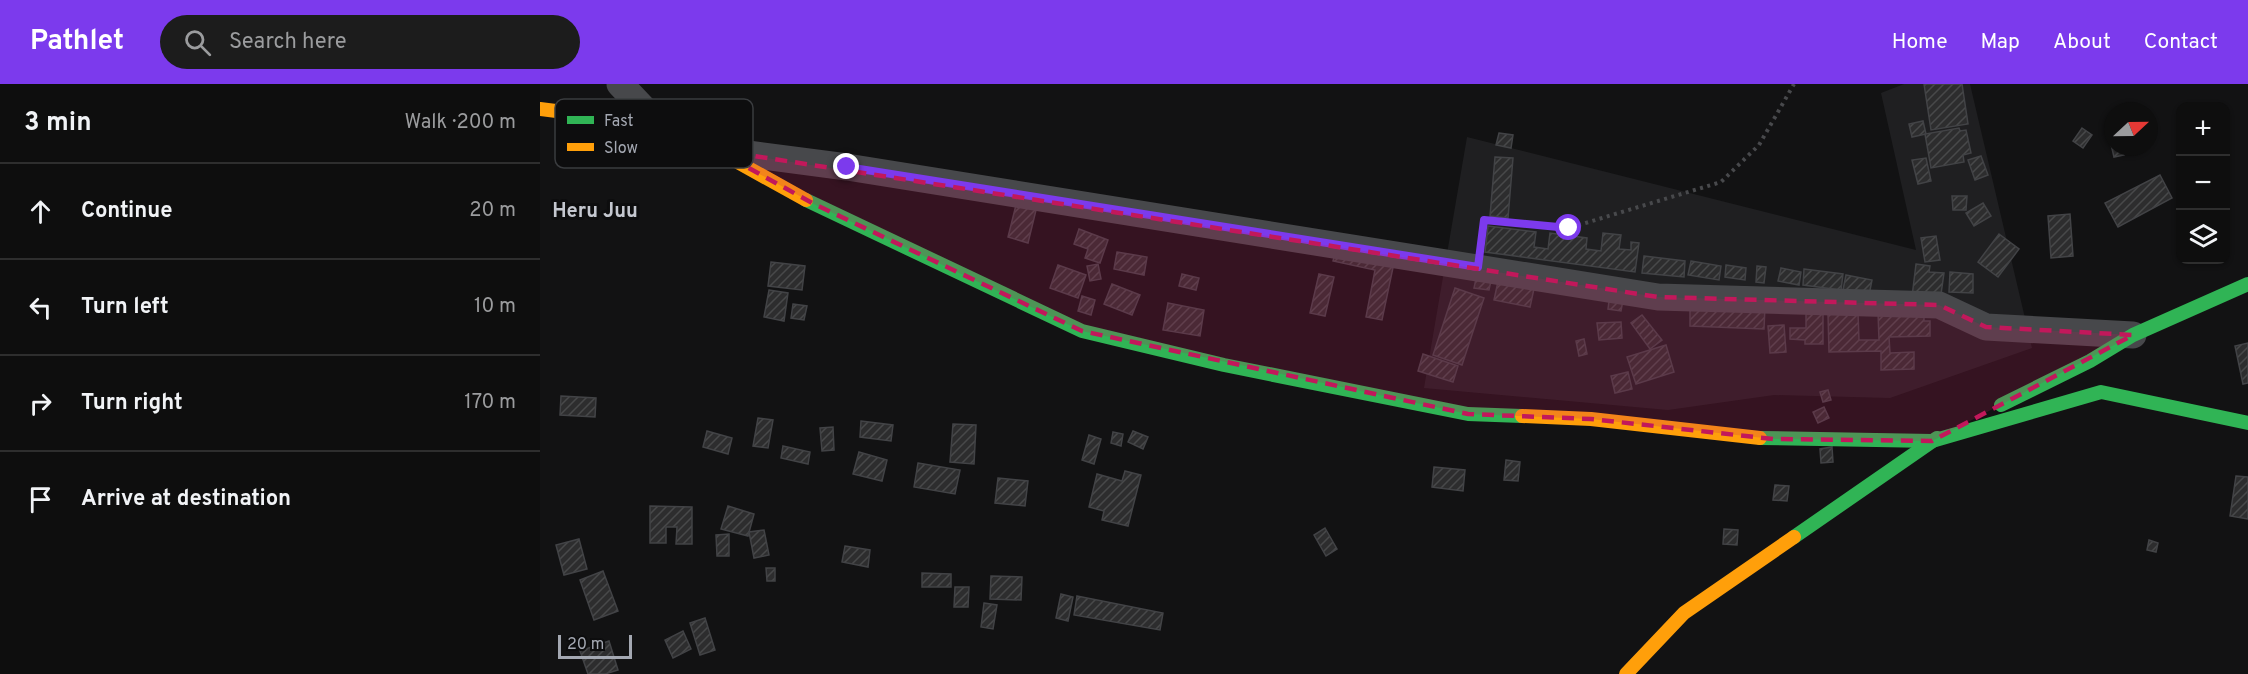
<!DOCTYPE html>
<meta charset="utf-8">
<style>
body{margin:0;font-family:Overpass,sans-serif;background:#1c1c1c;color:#f1f3f6}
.controls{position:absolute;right:18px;top:18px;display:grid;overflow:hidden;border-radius:12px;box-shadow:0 2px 4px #0004}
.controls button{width:54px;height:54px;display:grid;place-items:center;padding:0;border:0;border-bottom:2px solid #2e2e2e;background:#0e0e0e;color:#f1f3f6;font:30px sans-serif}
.compass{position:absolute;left:1564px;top:18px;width:54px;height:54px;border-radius:50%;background:#0e0e0e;box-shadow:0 2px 4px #0004;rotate:68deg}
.scale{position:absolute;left:18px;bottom:15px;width:74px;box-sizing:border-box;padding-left:6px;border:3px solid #a4a8b2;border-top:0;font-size:16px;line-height:21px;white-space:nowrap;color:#a4a8b2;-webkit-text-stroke:4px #0d0d0e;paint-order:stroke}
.stop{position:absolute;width:18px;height:18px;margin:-14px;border:4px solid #7c3aed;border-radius:50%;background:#fff}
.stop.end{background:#7c3aed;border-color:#fff;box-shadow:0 2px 6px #0008}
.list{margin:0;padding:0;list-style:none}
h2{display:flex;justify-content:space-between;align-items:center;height:78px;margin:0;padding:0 24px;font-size:26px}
h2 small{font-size:20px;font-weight:400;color:#9b9c9e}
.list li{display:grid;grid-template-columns:39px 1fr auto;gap:18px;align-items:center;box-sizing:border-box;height:96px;padding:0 24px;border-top:2px solid #2e2e2e}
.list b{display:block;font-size:22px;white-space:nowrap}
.list em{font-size:20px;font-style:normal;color:#9b9c9e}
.icon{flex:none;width:33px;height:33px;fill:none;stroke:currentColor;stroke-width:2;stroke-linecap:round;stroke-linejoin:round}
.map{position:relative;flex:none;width:1708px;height:590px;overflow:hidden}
header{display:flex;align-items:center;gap:36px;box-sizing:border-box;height:84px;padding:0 30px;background:#7c3aed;color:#fff}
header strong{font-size:28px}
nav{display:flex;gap:33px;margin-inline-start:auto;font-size:21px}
.search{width:420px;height:54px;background:#1c1c1c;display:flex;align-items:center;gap:15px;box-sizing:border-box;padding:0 21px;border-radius:33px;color:#9b9c9e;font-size:22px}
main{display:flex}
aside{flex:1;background:#0e0e0e}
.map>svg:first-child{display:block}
.built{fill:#1f1f21}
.building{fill:url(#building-hatch);stroke:#424346;stroke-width:1.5}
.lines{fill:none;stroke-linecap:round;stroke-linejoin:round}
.path{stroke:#48494c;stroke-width:4;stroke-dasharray:3 4.5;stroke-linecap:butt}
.street{stroke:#47484b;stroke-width:27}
.fast{stroke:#30b455;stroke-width:14}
.slow{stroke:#ff9f0a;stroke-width:14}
.route{stroke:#7c3aed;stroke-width:8}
.marked{fill:#c2185b;fill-opacity:0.2;stroke:#c2185b;stroke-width:4.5;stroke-dasharray:12 8;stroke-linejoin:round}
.labels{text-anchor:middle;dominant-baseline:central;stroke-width:6;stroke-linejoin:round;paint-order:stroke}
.quarter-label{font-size:20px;font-weight:bold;fill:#c4c7cf;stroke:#0d0d0e}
.key{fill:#0d0d0e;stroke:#3a3c3f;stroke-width:1.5}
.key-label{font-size:16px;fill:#a4a8b2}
</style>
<header>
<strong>Pathlet</strong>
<div class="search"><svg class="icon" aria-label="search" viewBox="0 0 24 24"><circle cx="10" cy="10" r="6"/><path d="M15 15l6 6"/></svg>Search here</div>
<nav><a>Home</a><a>Map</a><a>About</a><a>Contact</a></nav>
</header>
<main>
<aside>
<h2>3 min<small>Walk · 200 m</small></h2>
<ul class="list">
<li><svg class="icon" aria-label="ahead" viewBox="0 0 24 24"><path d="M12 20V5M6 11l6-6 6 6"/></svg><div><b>Continue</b></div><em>20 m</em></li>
<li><svg class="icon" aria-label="left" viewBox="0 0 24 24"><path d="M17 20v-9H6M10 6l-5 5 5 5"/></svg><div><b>Turn left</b></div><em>10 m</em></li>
<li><svg class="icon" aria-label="right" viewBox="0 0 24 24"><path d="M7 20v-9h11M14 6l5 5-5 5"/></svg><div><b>Turn right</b></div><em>170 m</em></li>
<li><svg class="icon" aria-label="arrive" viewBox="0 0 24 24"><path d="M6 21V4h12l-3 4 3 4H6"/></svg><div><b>Arrive at destination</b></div></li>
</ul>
</aside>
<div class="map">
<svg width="1708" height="590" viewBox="0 0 1708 590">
<defs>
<pattern id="building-hatch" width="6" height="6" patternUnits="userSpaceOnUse" patternTransform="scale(1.5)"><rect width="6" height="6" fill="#2d2d2e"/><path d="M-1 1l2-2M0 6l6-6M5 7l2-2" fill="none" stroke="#48494a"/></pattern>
</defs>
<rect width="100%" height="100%" fill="#121213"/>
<!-- built -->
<path class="built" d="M1364 0H1430L1492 264 1350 314 1234 311 1128 326 884 304 927 53 1376 166 1341 9Z"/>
<!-- building -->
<g class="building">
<path d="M1384 0H1422L1428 40 1391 46Z"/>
<path d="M1383 37 1386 50 1372 53 1369 40Z"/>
<path d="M1419 44 1420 47 1426 46 1431 69 1423 71 1424 78 1391 84 1385 50Z"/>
<path d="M1542 44 1552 51 1543 64 1533 57Z"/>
<path d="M959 49 973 51 971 64 956 61Z"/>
<path d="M1573 55V63H1582L1584 71 1574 73 1570 56Z"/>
<path d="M1441 72 1448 91 1435 96 1428 76Z"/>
<path d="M955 73 973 74 968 134 950 132Z"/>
<path d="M1386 74 1391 97 1378 100 1372 76Z"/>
<path d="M1620 91 1632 114 1578 143 1565 119Z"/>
<path d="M1412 112H1427L1426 126H1413Z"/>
<path d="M477 117 497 122 488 159 468 153Z"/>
<path d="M1443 119 1451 132 1434 142 1426 129Z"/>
<path d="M1530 130 1533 172 1511 174 1508 132Z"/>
<path d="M948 142 996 148 994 163 1008 165 1010 149 1047 154 1046 165 1061 167 1063 149 1081 151 1079 165 1091 166V158L1099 159 1095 188 945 168Z"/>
<path d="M539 145 568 156 560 179 545 174 548 165 534 160Z"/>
<path d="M1459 150 1479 165 1458 193 1438 178Z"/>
<path d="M1396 152 1400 176 1385 178 1381 154Z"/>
<path d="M797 162 855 174 842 236 826 233 835 186 793 177Z"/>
<path d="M577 168 607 173 604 191 574 185Z"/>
<path d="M1104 172 1145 177 1144 193 1102 189Z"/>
<path d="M1151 177 1181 182 1179 196 1148 191Z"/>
<path d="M231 178 265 182 262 206 228 202Z"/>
<path d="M558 180 561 195 550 197 547 182Z"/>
<path d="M1376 180 1390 182 1389 188 1404 189 1401 210 1372 213Z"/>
<path d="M518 181 546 191 538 214 510 204Z"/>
<path d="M1186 181 1206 184 1205 196 1185 193Z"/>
<path d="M1217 182 1226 183 1224 199 1216 198Z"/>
<path d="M1241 184 1261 188 1259 201 1238 197Z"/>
<path d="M1264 185 1303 190 1301 206 1263 201Z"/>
<path d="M1410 188 1433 190V209L1409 208Z"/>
<path d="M642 190 659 194 656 206 639 202Z"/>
<path d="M779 190 794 193 785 232 770 229Z"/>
<path d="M937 190 952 192 949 206 934 204Z"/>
<path d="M1306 191 1332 196 1329 211 1303 206Z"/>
<path d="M959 193 995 200 990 223 954 216Z"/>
<path d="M572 200 600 211 592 231 564 220Z"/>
<path d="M915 204 944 214 922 281 893 271Z"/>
<path d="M229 206 248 209 244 237 224 233Z"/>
<path d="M1070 209 1084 211 1081 227 1068 225Z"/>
<path d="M542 212 555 216 551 231 538 227Z"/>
<path d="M628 219 664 226 660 252 623 246Z"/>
<path d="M1150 219 1225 222 1224 245 1150 242Z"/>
<path d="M253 220 267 222 264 236 251 234Z"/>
<path d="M1384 226V237H1390V252L1349 253 1350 269 1374 268V285L1341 286V267L1289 268 1288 230 1318 229 1319 256H1339L1338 228Z"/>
<path d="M1266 230H1283V260H1265V256L1250 255V244H1266Z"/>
<path d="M1102 231 1122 256 1110 265 1091 239Z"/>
<path d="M1081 238 1082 254 1059 256 1057 239Z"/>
<path d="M1244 241 1246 268 1230 269 1228 242Z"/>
<path d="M1044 255 1047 270 1039 272 1036 257Z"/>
<path d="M1708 259V299L1703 300 1695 262Z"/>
<path d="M1126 261 1134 288 1096 300 1087 273Z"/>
<path d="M883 270 918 282 913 298 878 287Z"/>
<path d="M1088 288 1092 305 1075 309 1071 292Z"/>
<path d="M1288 306 1291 316 1283 318 1280 308Z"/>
<path d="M21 312 56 314 55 333 20 331Z"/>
<path d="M1284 323 1289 334 1278 339 1273 328Z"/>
<path d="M218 334 233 336 228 364 213 362Z"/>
<path d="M321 337 353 341 351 357 320 353Z"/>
<path d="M413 340 436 341 434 380 410 378Z"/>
<path d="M293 343 294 366 282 367 280 344Z"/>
<path d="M167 347 192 354 188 370 163 363Z"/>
<path d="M593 347 608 353 603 365 588 358Z"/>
<path d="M573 348 583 350 581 362 571 359Z"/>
<path d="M549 351 561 355 554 380 542 376Z"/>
<path d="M243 362 270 368 268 380 241 374Z"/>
<path d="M1292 363 1293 378 1281 379 1280 365Z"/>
<path d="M319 368 347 376 342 397 313 390Z"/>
<path d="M966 376 980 378 978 397 964 396Z"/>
<path d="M378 379 420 386 415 410 374 403Z"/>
<path d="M894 383 925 386 923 407 892 403Z"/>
<path d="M585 387 601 391 588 442 562 436 564 427 549 423 557 390 582 397Z"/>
<path d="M1696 392 1708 393V435L1690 432Z"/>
<path d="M458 394 488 397 485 422 455 419Z"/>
<path d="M1235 401 1249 402 1247 417 1233 416Z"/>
<path d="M110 422 152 423V460H136L137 443H126V459H110Z"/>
<path d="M188 422 214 430 208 452 181 445Z"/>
<path d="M785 444 797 465 786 472 774 451Z"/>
<path d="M1184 445 1198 446 1197 461 1183 460Z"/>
<path d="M224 446 229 471 214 474 209 448Z"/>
<path d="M189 450V472H177L176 451Z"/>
<path d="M39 455 47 485 24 491 16 461Z"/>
<path d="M1609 456 1618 459 1616 468 1607 466Z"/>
<path d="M305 462 330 466 328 483 302 478Z"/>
<path d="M226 484H235V497H227Z"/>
<path d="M63 487 78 527 54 536 40 496Z"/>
<path d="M382 489 411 490V503H382Z"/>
<path d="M451 492 482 493 481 516 450 515Z"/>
<path d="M415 503H429L428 523H414Z"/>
<path d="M521 510 533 513 528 537 516 534Z"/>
<path d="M537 512 623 529 620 546 534 531Z"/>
<path d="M444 519 457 521 453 545 441 543Z"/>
<path d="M165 534 175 566 160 571 150 539Z"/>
<path d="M143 547 151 565 133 574 125 556Z"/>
<path d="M69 557 78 586 65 590H48L40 567Z"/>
</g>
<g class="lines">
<!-- path -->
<path class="path" d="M941 161 944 136 1029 144 1181 98 1219 61 1254 0"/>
<!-- street -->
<g class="street">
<path d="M80 0 118 40"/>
<path d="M186 67 307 83 1118 213 1399 221 1446 243 1593 251"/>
</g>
<!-- fast -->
<g class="fast">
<path d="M266 116 542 247 684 281 928 330 982 332"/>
<path d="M1461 321 1550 277 1593 251 1708 200"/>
<path d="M1220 354 1392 357 1561 308 1708 339"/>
<path d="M1254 453 1397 354"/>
</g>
<!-- slow -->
<g class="slow">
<path d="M0 25 118 40 176 66 266 116"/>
<path d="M982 332 1051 335 1220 354"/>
<path d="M1086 590 1144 529 1254 453"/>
</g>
</g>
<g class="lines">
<!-- route -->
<path class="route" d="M307 83 938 183 944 136 1029 144"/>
</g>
<!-- marked area -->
<path class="marked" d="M176 66 1118 213 1399 221 1446 243 1593 251 1392 357 1233 355 1051 335 928 330 542 247 274 120Z"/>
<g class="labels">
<!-- quarter labels -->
<g class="quarter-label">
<text x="55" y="128">Heru Juu</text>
</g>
</g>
<!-- legend -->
<rect x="15" y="15" width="198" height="69" rx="9" class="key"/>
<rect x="27" y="32" width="27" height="8" fill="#30b455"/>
<rect x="27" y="59" width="27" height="8" fill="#ff9f0a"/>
<g class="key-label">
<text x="64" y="42">Fast</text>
<text x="64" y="69">Slow</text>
</g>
</svg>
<div class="controls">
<button>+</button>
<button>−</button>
<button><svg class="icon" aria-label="layers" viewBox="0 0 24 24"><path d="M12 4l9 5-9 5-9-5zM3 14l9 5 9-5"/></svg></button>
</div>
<svg class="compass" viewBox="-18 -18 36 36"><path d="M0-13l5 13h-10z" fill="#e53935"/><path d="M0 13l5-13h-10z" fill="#9b9c9e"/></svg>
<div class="scale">20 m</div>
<div class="stop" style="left:1029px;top:144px"></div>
<div class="stop end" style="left:307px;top:83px"></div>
</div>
</main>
